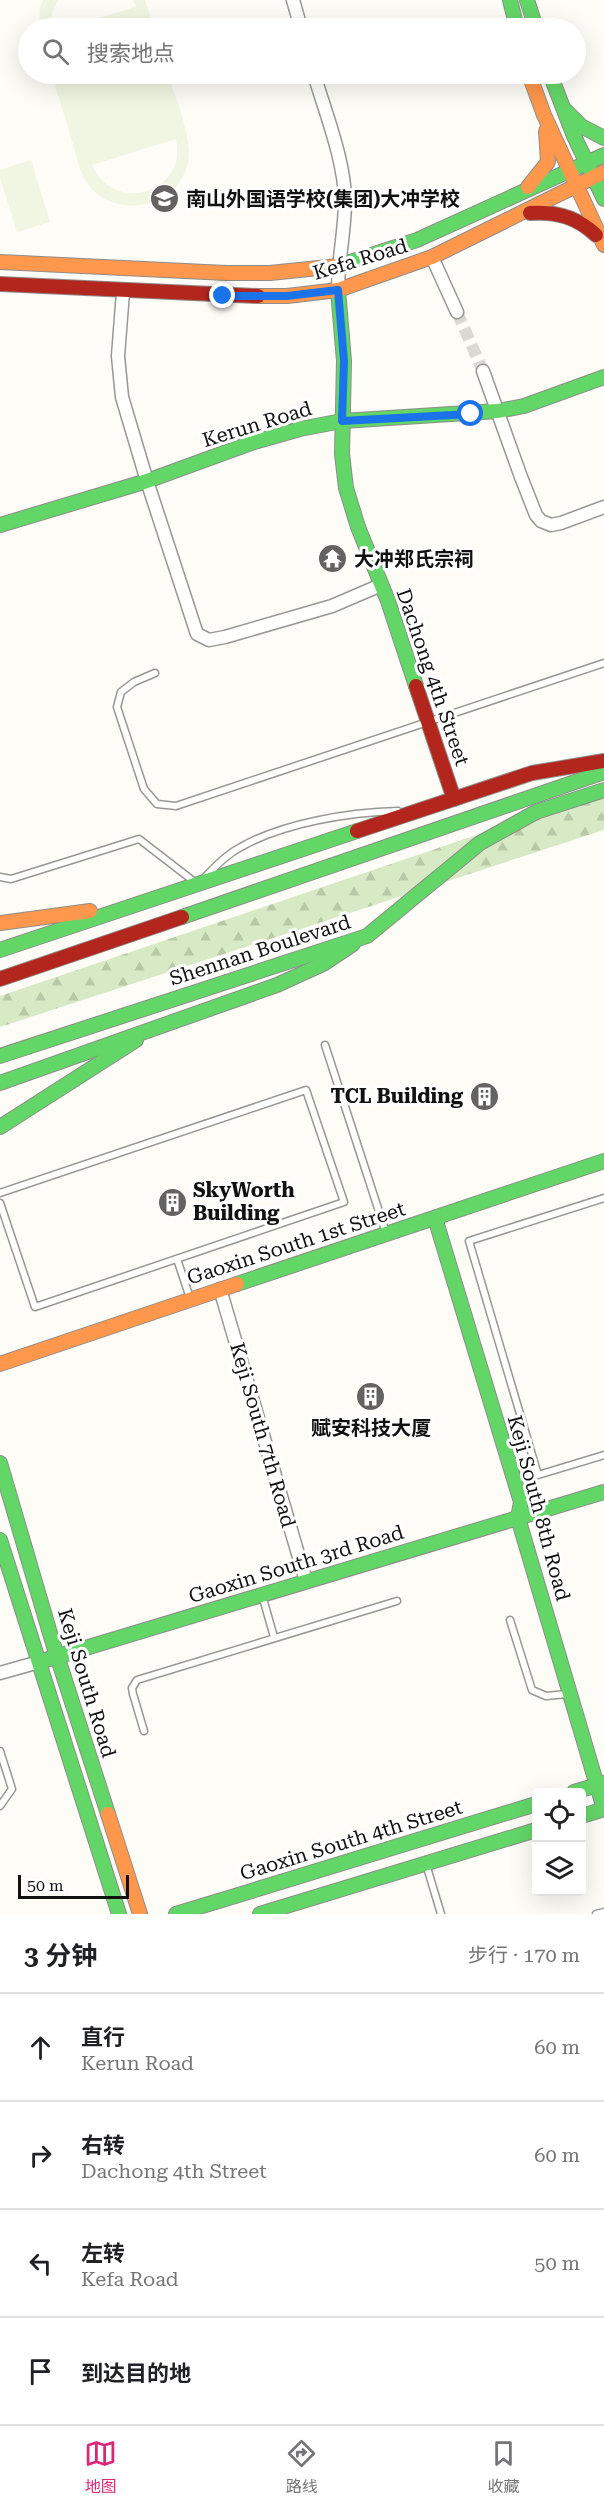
<!DOCTYPE html>
<html lang="zh">
<meta charset="utf-8">
<style>
body{margin:0;font-family:"Roboto Serif","Noto Sans SC",serif;background:#f2f2f2;color:#202124}
.controls{position:absolute;right:18px;bottom:18px;display:grid;overflow:hidden;border-radius:6px;box-shadow:0 6px 24px #0002}
.controls button{width:54px;height:54px;display:grid;place-items:center;padding:0;border:0;border-bottom:2px solid #e0e0e0;background:#fff;color:#202124;font:30px sans-serif}
.scale{position:absolute;left:18px;bottom:15px;width:111px;box-sizing:border-box;padding-left:6px;border:3px solid #111;border-top:0;font-size:16px;line-height:21px;white-space:nowrap;color:#111;-webkit-text-stroke:4px #fff;paint-order:stroke}
.stop{position:absolute;width:18px;height:18px;margin:-14px;border:4px solid #1a73e8;border-radius:50%;background:#fff}
.stop.end{background:#1a73e8;border-color:#fff;box-shadow:0 2px 6px #0008}
.list{margin:0;padding:0;list-style:none}
h2{display:flex;justify-content:space-between;align-items:center;height:78px;margin:0;padding:0 24px;font-size:26px}
h2 small{font-size:20px;font-weight:400;color:#757577}
.list li{display:grid;grid-template-columns:39px 1fr auto;gap:18px;align-items:center;box-sizing:border-box;height:108px;padding:0 24px;border-top:2px solid #e0e0e0}
.list b{display:block;font-size:22px;white-space:nowrap}
.list p{margin:0;font-size:20px;white-space:nowrap;color:#757577}
.list em{font-size:20px;font-style:normal;color:#757577}
.icon{flex:none;width:33px;height:33px;fill:none;stroke:currentColor;stroke-width:2;stroke-linecap:round;stroke-linejoin:round}
.map{position:relative;flex:none;width:604px;height:1914px;overflow:hidden}
.search{position:absolute;background:#fff;box-shadow:0 6px 24px #0002;left:18px;right:18px;top:18px;height:66px;display:flex;align-items:center;gap:15px;box-sizing:border-box;padding:0 21px;border-radius:33px;color:#757577;font-size:22px}
.sheet{height:510px;background:#fff}
nav{display:flex;justify-content:space-around;align-items:center;box-sizing:border-box;height:84px;border-top:2px solid #e0e0e0;background:#fff;font-size:16px;color:#757577}
nav a{display:grid;justify-items:center;gap:3px}
nav .on{color:#db2777}
.map>svg:first-child{display:block}
.forest{fill:url(#forest-firs)}
.pitch{fill:#f0f6e1;fill-rule:evenodd}
.lines{fill:none;stroke-linecap:round;stroke-linejoin:round}
.street-tunnel{stroke:#dad9d4;stroke-width:12;stroke-dasharray:12 6;stroke-linecap:butt}
.lane-casing{stroke:#979795;stroke-width:9}
.street-casing{stroke:#979795;stroke-width:15}
.fast-casing{stroke:#8e8d8b;stroke-width:16}
.slow-casing{stroke:#8e8d8b;stroke-width:16}
.jam-casing{stroke:#8e8d8b;stroke-width:16}
.lane{stroke:#fffffe;stroke-width:6}
.street{stroke:#fffffe;stroke-width:12}
.fast{stroke:#63d668;stroke-width:14}
.slow{stroke:#ff974d;stroke-width:14}
.jam{stroke:#b3261e;stroke-width:14}
.route{stroke:#1a73e8;stroke-width:8}
.labels{text-anchor:middle;dominant-baseline:central;stroke-width:6;stroke-linejoin:round;paint-order:stroke}
.poi-label{font-size:20px;font-weight:bold;fill:#111;stroke:#fff;text-anchor:start}
.street-label{font-size:20px;fill:#111;stroke:#fff}
</style>
<div class="map">
<svg width="604" height="1914" viewBox="0 0 604 1914">
<defs>
<pattern id="forest-firs" width="22" height="20" patternUnits="userSpaceOnUse" patternTransform="scale(1.5)"><rect width="22" height="20" fill="#d8eac5"/><path d="M5 1l3.5 6h-7zM16 11l3.5 6h-7z" fill="#b8c8a8"/></pattern>
</defs>
<rect width="100%" height="100%" fill="#fdfcf7"/>
<!-- forest -->
<path class="forest" d="M604 792V830L0 1027V996Z"/>
<!-- pitch -->
<g class="pitch">
<path d="M43 0H58L52 13 51 28H39L40 8Z"/>
<path d="M133 0H145L154 28H65L136 7Z"/>
<path d="M51 74H168C175 98 193 137 188 163 177 209 114 221 87 183 79 172 77 157 73 144 66 121 59 97 51 74ZM176 139C188 192 115 216 92 165Z"/>
<path d="M31 160 50 222 17 232 0 178V170Z"/>
</g>
<g class="lines">
<!-- street-tunnel -->
<path class="street-tunnel" d="M457 312 483 371"/>
<defs>
<g id="lane">
<path d="M155 673 134 682 121 692 117 707 144 789 157 804 176 806 604 663"/>
<path d="M206 876C217 865 227 854 241 847 283 823 350 812 398 811"/>
<path d="M0 877 11 879 139 839 196 883"/>
<path d="M325 1045 386 1233"/>
<path d="M0 1193 306 1090 344 1202 35 1307 0 1203"/>
<path d="M604 1198 469 1241 538 1475 604 1455"/>
<path d="M177 1259 190 1298"/>
<path d="M262 1595 274 1637"/>
<path d="M510 1620 532 1690 546 1696 567 1694"/>
<path d="M144 1731 133 1694 132 1688 137 1680 397 1601"/>
<path d="M0 1751 12 1789 0 1806"/>
<path d="M426 1864 441 1914"/>
<path d="M596 1914 604 1912"/>
</g>
<g id="street">
<path d="M293 0 301 28"/>
<path d="M314 74C325 112 345 161 345 201 345 230 338 260 338 290"/>
<path d="M432 257 457 312"/>
<path d="M123 292 118 356 122 397 147 481 197 634 209 640 225 637 332 606 381 585"/>
<path d="M483 371 521 477 536 515 541 521 551 525 561 523 604 507"/>
<path d="M220 1289 306 1581"/>
<path d="M0 1673 39 1662"/>
</g>
<g id="fast">
<path d="M510 0 517 28"/>
<path d="M527 0 536 28"/>
<path d="M550 74 574 136 604 199"/>
<path d="M566 111 581 126 604 138"/>
<path d="M338 266 417 240 604 155"/>
<path d="M338 290 344 361 342 454 346 488 358 527 388 601 416 686"/>
<path d="M0 525 147 481 254 442 300 429 342 421 498 411 524 406 604 377"/>
<path d="M182 917 604 772"/>
<path d="M0 950 357 831"/>
<path d="M0 1056 367 936 480 843 536 812 604 790"/>
<path d="M0 1083 277 985 323 964 353 944"/>
<path d="M0 1127 136 1040"/>
<path d="M435 1218 521 1502 518 1518 604 1809"/>
<path d="M237 1284 604 1161"/>
<path d="M0 1463 52 1640 108 1814"/>
<path d="M0 1540 119 1914"/>
<path d="M39 1662 604 1492"/>
<path d="M574 1792 604 1783"/>
<path d="M582 1816 604 1809"/>
<path d="M176 1914 536 1804"/>
<path d="M260 1914 536 1830"/>
</g>
<g id="slow">
<path d="M529 74 544 115 604 245"/>
<path d="M528 187 548 162 546 131"/>
<path d="M0 262 226 273H270L338 266"/>
<path d="M258 296H287L338 290 432 257 604 172"/>
<path d="M0 923 90 911"/>
<path d="M0 1364 237 1284"/>
<path d="M108 1814 140 1914"/>
</g>
<g id="jam">
<path d="M530 213C556 211 577 217 596 235"/>
<path d="M0 284 258 296"/>
<path d="M416 686 454 799"/>
<path d="M357 831 532 773 604 761"/>
<path d="M0 979 182 917"/>
</g>
</defs>
<!-- lane casing -->
<use href="#lane" class="lane-casing"/>
<!-- street casing -->
<use href="#street" class="street-casing"/>
<!-- fast casing -->
<use href="#fast" class="fast-casing"/>
<!-- slow casing -->
<use href="#slow" class="slow-casing"/>
<!-- jam casing -->
<use href="#jam" class="jam-casing"/>
<!-- lane -->
<use href="#lane" class="lane"/>
<!-- street -->
<use href="#street" class="street"/>
<!-- fast -->
<use href="#fast" class="fast"/>
<!-- slow -->
<use href="#slow" class="slow"/>
<!-- jam -->
<use href="#jam" class="jam"/>
</g>
<g class="lines">
<!-- route -->
<path class="route" d="M223 296H287L338 290 344 361 342 421 471 414"/>
</g>
<!-- icons -->
<defs>
<symbol id="school-disc" viewBox="-11 -11 22 22"><circle r="9.5" fill="#646362" stroke="#fff"/><path d="M0-5L7-2L0 1L-7-2ZM-4 1L0 2.5L4 1V4Q0 6-4 4Z" fill="#fff"/></symbol>
<symbol id="temple-disc" viewBox="-11 -11 22 22"><circle r="9.5" fill="#646362" stroke="#fff"/><path d="M0-6L5-2H3V0L6.5 2.5H4V6H1.5V3h-3V6H-4V2.5H-6.5L-3 0V-2H-5Z" fill="#fff"/></symbol>
<symbol id="building-disc" viewBox="-11 -11 22 22"><circle r="9.5" fill="#646362" stroke="#fff"/><path d="M-4-6H4V6H1V3H-1V6H-4ZM-2.5-4.3h1.7v1.8h-1.7ZM.8-4.3h1.7v1.8H.8ZM-2.5-1h1.7V.8h-1.7ZM.8-1h1.7V.8H.8Z" fill="#fff"/></symbol>
</defs>
<g fill-rule="evenodd">
<use href="#school-disc" x="148" y="182" width="33" height="33"/>
<use href="#temple-disc" x="316" y="542" width="33" height="33"/>
<use href="#building-disc" x="468" y="1080" width="33" height="33"/>
<use href="#building-disc" x="156" y="1186" width="33" height="33"/>
<use href="#building-disc" x="354" y="1380" width="33" height="33"/>
</g>
<g class="labels">
<!-- poi labels -->
<g class="poi-label">
<text x="186" y="199">南山外国语学校(集团)大冲学校</text>
<text x="354" y="559">大冲郑氏宗祠</text>
<text x="463" y="1096" text-anchor="end">TCL Building</text>
<text x="193" y="1190">SkyWorth<tspan x="193" dy="23">Building</tspan></text>
<text x="371" y="1428" text-anchor="middle">赋安科技大厦</text>
</g>
<!-- street labels -->
<g class="street-label">
<text transform="translate(360 259) rotate(-17)">Kefa Road</text>
<text transform="translate(257 424) rotate(-17)">Kerun Road</text>
<text transform="translate(433 677) rotate(71)">Dachong 4th Street</text>
<text transform="translate(260 950) rotate(-18)">Shennan Boulevard</text>
<text transform="translate(296 1243) rotate(-18)">Gaoxin South 1st Street</text>
<text transform="translate(263 1435) rotate(74)">Keji South 7th Road</text>
<text transform="translate(539 1508) rotate(75)">Keji South 8th Road</text>
<text transform="translate(296 1564) rotate(-17)">Gaoxin South 3rd Road</text>
<text transform="translate(87 1683) rotate(73)">Keji South Road</text>
<text transform="translate(351 1840) rotate(-17)">Gaoxin South 4th Street</text>
</g>
</g>
</svg>
<div class="controls">
<button><svg class="icon" aria-label="locate" viewBox="0 0 24 24"><circle cx="12" cy="12" r="6"/><path d="M12 2v4M12 18v4M2 12h4M18 12h4"/></svg></button>
<button><svg class="icon" aria-label="layers" viewBox="0 0 24 24"><path d="M12 4l9 5-9 5-9-5zM3 14l9 5 9-5"/></svg></button>
</div>
<div class="scale">50 m</div>
<div class="stop" style="left:471px;top:414px"></div>
<div class="stop end" style="left:223px;top:296px"></div>
<div class="search"><svg class="icon" aria-label="search" viewBox="0 0 24 24"><circle cx="10" cy="10" r="6"/><path d="M15 15l6 6"/></svg>搜索地点</div>
</div>
<section class="sheet">
<h2>3 分钟<small>步行 · 170 m</small></h2>
<ul class="list">
<li><svg class="icon" aria-label="ahead" viewBox="0 0 24 24"><path d="M12 20V5M6 11l6-6 6 6"/></svg><div><b>直行</b><p>Kerun Road</p></div><em>60 m</em></li>
<li><svg class="icon" aria-label="right" viewBox="0 0 24 24"><path d="M7 20v-9h11M14 6l5 5-5 5"/></svg><div><b>右转</b><p>Dachong 4th Street</p></div><em>60 m</em></li>
<li><svg class="icon" aria-label="left" viewBox="0 0 24 24"><path d="M17 20v-9H6M10 6l-5 5 5 5"/></svg><div><b>左转</b><p>Kefa Road</p></div><em>50 m</em></li>
<li><svg class="icon" aria-label="arrive" viewBox="0 0 24 24"><path d="M6 21V4h12l-3 4 3 4H6"/></svg><div><b>到达目的地</b></div></li>
</ul>
</section>
<nav>
<a class="on"><svg class="icon" aria-label="map" viewBox="0 0 24 24"><path d="M3 6l6-2 6 2 6-2v14l-6 2-6-2-6 2zM9 4v14M15 6v14"/></svg>地图</a>
<a><svg class="icon" aria-label="directions" viewBox="0 0 24 24"><path d="M12 3l9 9-9 9-9-9zM9 14v-3h6M13 9l2 2-2 2"/></svg>路线</a>
<a><svg class="icon" aria-label="saved" viewBox="0 0 24 24"><path d="M7 4h10v16l-5-4-5 4z"/></svg>收藏</a>
</nav>
